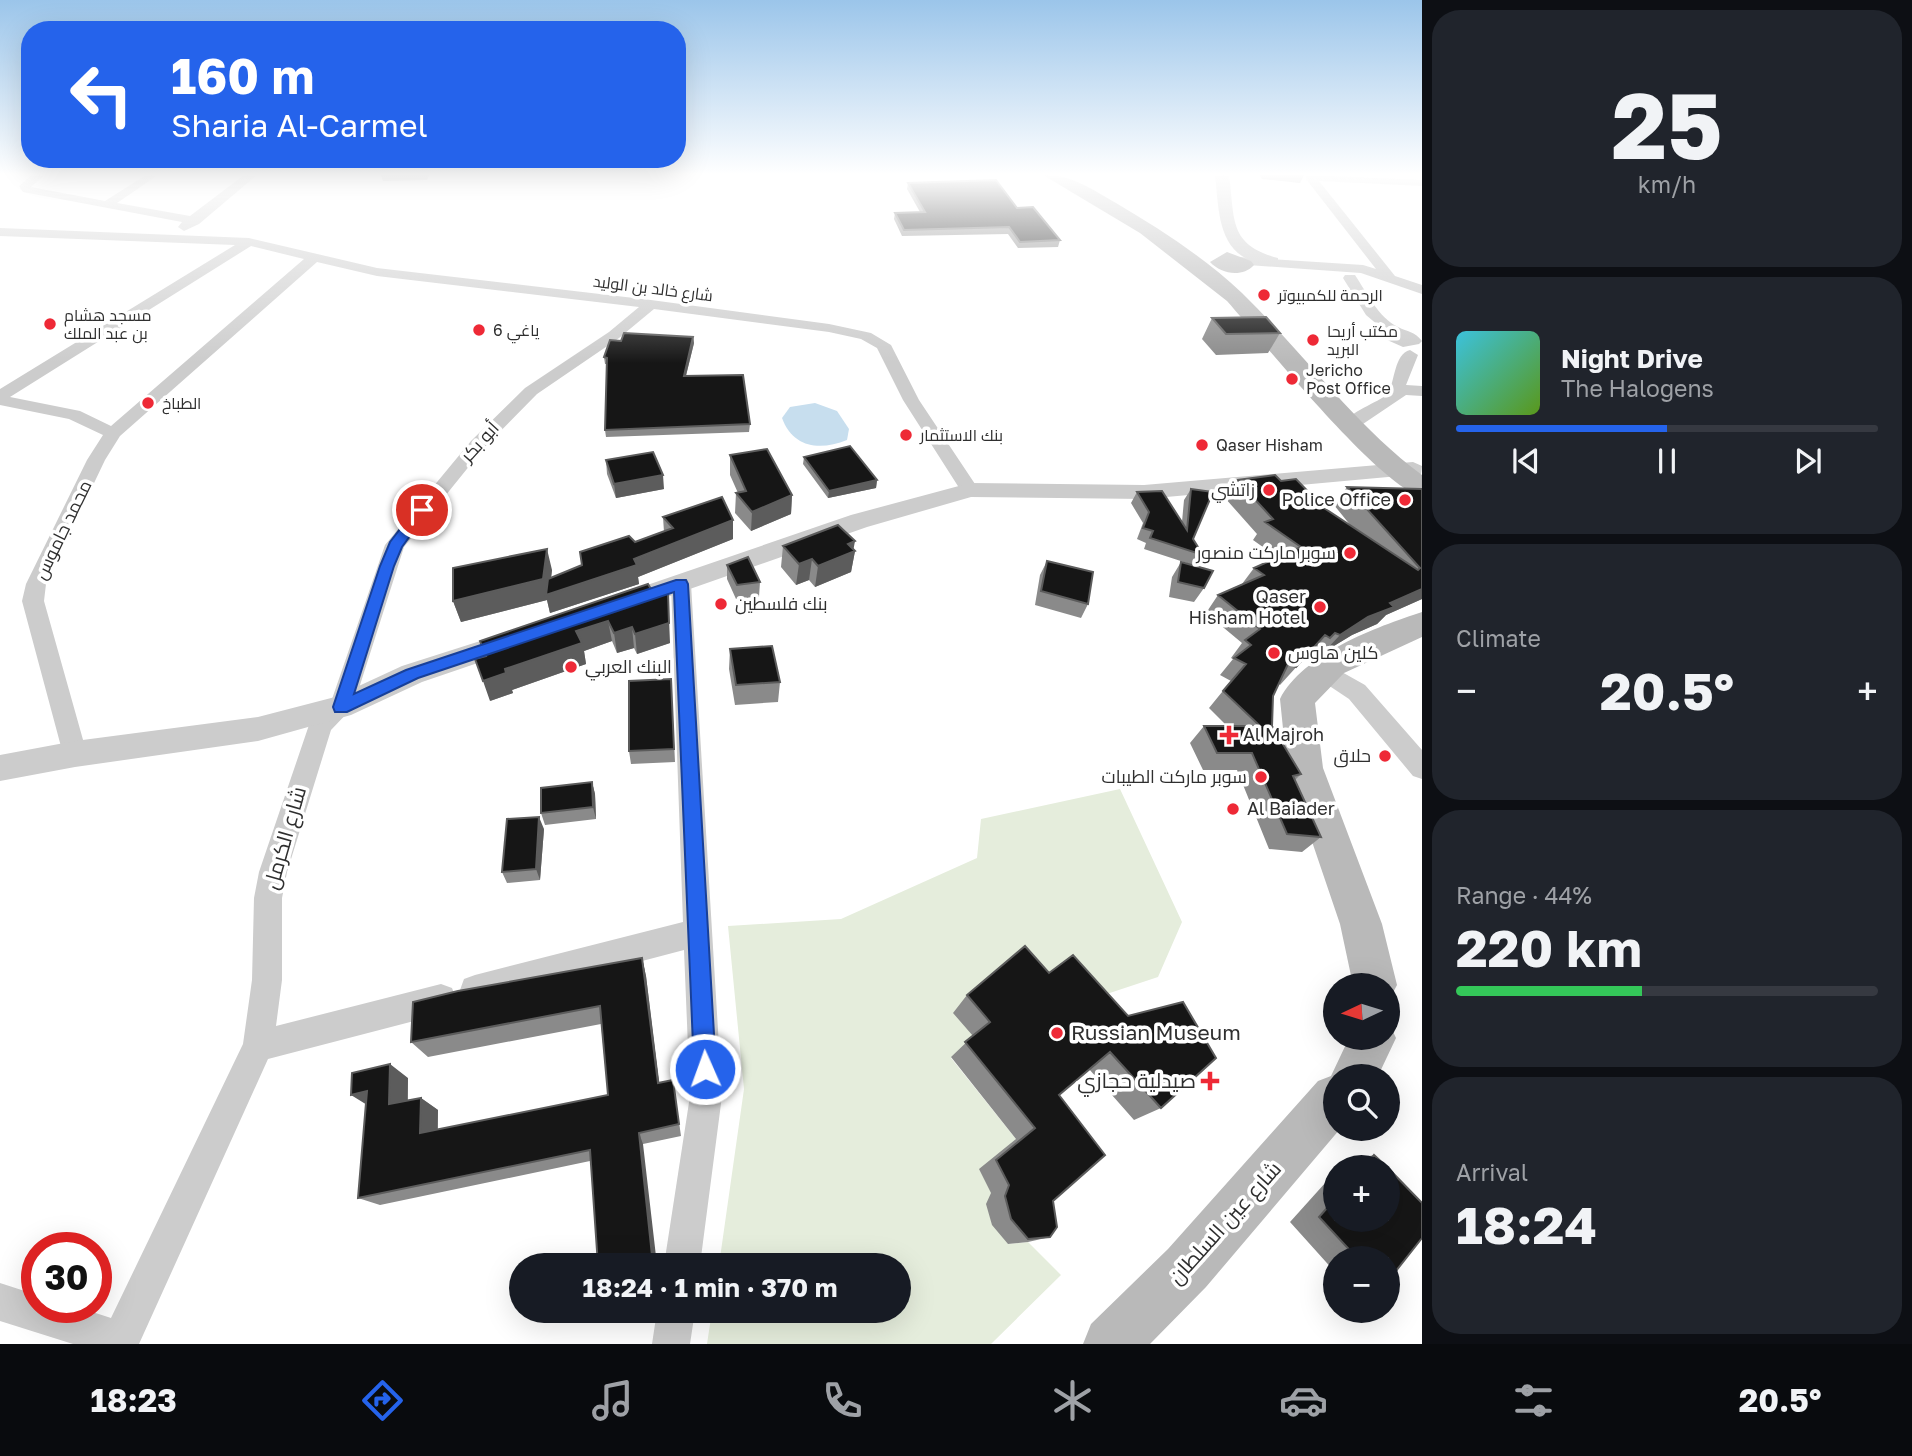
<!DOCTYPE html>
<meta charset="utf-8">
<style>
body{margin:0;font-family:"Golos Text",Cairo,sans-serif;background:#20242c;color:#f1f3f6;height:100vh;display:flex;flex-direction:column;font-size:26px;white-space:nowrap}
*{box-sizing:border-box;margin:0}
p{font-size:23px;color:#9ea1a6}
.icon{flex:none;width:38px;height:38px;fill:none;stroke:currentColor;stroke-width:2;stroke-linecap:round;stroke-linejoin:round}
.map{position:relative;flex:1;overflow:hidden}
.side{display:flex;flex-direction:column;gap:10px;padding:10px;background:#0d0f14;width:490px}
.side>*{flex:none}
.hud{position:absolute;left:21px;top:21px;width:665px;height:147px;border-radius:28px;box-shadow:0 7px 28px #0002;background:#2563eb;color:#fff;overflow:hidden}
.needle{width:46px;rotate:266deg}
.buttons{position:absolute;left:1323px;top:973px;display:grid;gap:14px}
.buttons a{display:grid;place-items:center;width:77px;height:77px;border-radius:50%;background:#171b24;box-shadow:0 7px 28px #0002;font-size:35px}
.speed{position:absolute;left:21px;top:1232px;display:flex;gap:14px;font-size:35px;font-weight:700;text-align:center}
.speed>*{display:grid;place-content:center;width:91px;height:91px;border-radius:50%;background:#171b24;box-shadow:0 7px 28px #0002;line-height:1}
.speed .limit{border:10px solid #d22;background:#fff;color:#111}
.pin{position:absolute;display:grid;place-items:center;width:60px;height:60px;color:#fff;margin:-30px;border:4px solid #fff;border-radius:50%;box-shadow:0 2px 7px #0007}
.me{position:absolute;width:77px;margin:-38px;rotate:358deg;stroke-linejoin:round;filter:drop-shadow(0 0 5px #0008)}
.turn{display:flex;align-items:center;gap:24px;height:147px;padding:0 35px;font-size:32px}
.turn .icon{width:91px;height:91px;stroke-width:2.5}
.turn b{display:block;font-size:49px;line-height:60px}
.big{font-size:52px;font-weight:700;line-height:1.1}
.side .widget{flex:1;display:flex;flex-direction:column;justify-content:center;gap:10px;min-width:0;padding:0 24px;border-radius:28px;background:#20242c}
.side .dial{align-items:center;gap:0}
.dial b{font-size:91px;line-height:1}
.song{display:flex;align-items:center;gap:21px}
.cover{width:84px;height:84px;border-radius:10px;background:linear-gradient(135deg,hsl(190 70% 55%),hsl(90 70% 35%))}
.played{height:7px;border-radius:4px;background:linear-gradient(90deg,#2563eb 50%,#363941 50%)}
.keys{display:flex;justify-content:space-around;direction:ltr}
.heat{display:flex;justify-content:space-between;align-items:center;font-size:38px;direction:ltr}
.charge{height:10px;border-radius:5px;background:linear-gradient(90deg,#34c759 44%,#363941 0)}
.trip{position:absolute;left:509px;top:1253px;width:402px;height:70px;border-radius:35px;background:#171b24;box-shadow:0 7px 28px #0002;font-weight:700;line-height:70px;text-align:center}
.dock{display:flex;height:112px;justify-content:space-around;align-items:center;background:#090b0e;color:#9ea1a6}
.dock .icon{width:49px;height:49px}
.dock .on{color:#2563eb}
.dock b{font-size:32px;color:#f1f3f6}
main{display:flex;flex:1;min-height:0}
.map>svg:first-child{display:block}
</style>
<main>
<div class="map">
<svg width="1422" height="1344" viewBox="0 0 1422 1344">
<rect width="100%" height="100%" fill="#fff"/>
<!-- green -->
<path fill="#e5eddc" d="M1120,789L1182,922L1158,977L974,1038L951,1058L1016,1139L991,1193L1008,1244L1028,1242L1061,1275L991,1344H707L712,1311H900V1265H719L744,1089L728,926L841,919L977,858L981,819Z"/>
<!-- water -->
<path fill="#c7deee" d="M815,403L837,411L849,429L847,440C820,451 793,448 782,418L790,407Z"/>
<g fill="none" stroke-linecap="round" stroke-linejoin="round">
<!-- minor -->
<path fill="#ccc" fill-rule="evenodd" d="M32,175H44L31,187L105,201L146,175H158L117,203L190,216L244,175H257L199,224L184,231L178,227L182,222L23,192L19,186Z
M1306,175L1422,180V186L1319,181L1395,276L1422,285V294L1361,273L1234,264L1232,261L1239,257L1363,265L1376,269L1306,179Z
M0,228L249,238L377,268L651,300L829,324L871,333L891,345L919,400L979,490L977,494H963L903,400L877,348L861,339L829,332L654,309L619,338L537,394L483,449L404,547L353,707L331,730L287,872L282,898V980L276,1026L441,984L452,988L456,999L452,1010L441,1014L268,1059L139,1344H73L0,1321V1283L37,1295V1307H77L111,1318L243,1044L252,980L254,898L259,872L309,725L331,702L385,545L471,441L525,388L609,332L639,307L377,276L317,262L120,436L105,460L46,584L44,601L87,754L84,761L75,764L66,761L63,754L22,601L26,584L87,460L103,435L69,419L0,405V389L235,245L0,236ZM251,246L304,259L111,426L80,411L10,397Z
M1345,275H1355C1367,293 1378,317 1398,327C1408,332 1414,331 1422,341L1419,344L1403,347L1385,339V331L1366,315L1343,278Z
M1410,350L1418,355L1406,385L1422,386V396L1406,395L1357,428H1345L1343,424C1353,409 1383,401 1388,393C1395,382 1394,354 1410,350Z
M681,577L688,579L691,584L722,1096L700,1265H664L690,1096L684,950L475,1005L464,1001L460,990L464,979L475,975L683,922L671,584L674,579Z
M1324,662L1365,685L1422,750V779L1413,776L1349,699L1316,677L1313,671L1316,665Z
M657,1311H695L690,1344H652Z"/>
<!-- tertiary -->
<path fill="#ccc" fill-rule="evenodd" d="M1215,175H1229C1235,219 1228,245 1278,258V264C1270,266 1264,264 1256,262C1217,252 1219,208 1215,175Z
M1413,462L1422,466L1421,474L1144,499L971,497L867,527L630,610L621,608L617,601L621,594L851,515L970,483L1144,485Z
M518,629L528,632L532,639L528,646L422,682L351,715L258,741L75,767L0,781V755L75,741L258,717L335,697L402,666Z"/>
<!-- secondary -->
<path fill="#b9b9b9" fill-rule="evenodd" d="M1043,175C1070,174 1092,189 1116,203C1160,229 1205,258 1242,293C1303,352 1353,424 1422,475V497C1378,485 1263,342 1227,301L1140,233Z
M1227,252L1251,261L1254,265C1242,278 1221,274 1210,262Z
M1422,612V637L1344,673L1315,703L1323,768L1382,924L1397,985L1388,1002V985H1353L1340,924L1287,768L1280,699C1303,654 1376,627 1422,612Z
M1388,1021L1396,1038L1378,1076H1335V1129H1340L1206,1287L1150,1344H1083L1091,1324L1168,1249L1318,1081L1331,1076L1349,1038H1388Z"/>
</g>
<!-- wall -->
<path fill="#8a8a8a" d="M381,175H429L427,180L383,181Z
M1260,175H1304L1300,183L1262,179Z
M908,183L1017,208L1060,240L1058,247L1018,248L1008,234L902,236L894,219L895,213L920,212L907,189Z
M1212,318L1280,333L1268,353L1216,355L1202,339Z
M693,337L694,343L686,376L750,424L749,432L606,437L605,430L607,364H605L604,357L621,341Z
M730,455L792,495L791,514L751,531L735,513L736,493H738L730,475Z
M804,457L877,480L876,488L828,498L803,464Z
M606,460L664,489L616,498L607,474Z
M1237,480L1281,481L1351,526L1334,505L1347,487L1422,489V599L1386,615L1377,624L1352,635L1324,652L1319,651L1314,655L1309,653L1280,685L1279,684L1273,696L1272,726L1301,774L1295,780L1321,837L1302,852L1269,849L1237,770H1203L1190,743L1204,726H1227L1209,708L1231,681L1220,675L1233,659L1231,658L1242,643L1206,613L1218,595L1242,584L1254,568L1277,557L1253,540L1257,534L1225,498Z
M1191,489L1193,539L1203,555L1196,566L1144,549L1146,543L1137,539L1143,523L1131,503L1137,492L1182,522L1184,500Z
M663,517L733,539L638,577L639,584L550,613L547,600L461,622L453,601L552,570L551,578L635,542L664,532Z
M783,546L853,549L855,551L851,572L815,587L809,580L796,585L781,567Z
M1047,561L1088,604L1081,618L1035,605L1040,575Z
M1181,562L1204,588L1194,602L1169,597L1172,577Z
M727,565L760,582L759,597L736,599L727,579Z
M648,584L670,643L637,654L634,648L617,653L612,641L584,651L586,664L512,690L513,693L490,701Z
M730,649L780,682L778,702L735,705L729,669Z
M671,679L675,762L631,764L629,751Z
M592,782L595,794L596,819L545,825L541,813Z
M544,829L540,880L507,883L502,872Z
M1025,946L1161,1108L1134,1120L1089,1069L1059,1095L1050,1237L1028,1242L1008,1244L992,1225L986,1204L991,1193L979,1169L1016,1139L951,1057L973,1036L953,1013L967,995Z
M642,958L646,976L659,1083L673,1080L681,1136L643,1144L590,1161L380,1205L358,1198L408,1078V1100L421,1098L438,1110V1130L608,1095L601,1024L428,1057L411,1042Z
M1374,1155L1387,1167H1339L1344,1162Z
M1335,1172V1220L1388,1258H1335V1272L1290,1222Z
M601,1311H628L609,1315H602Z"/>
<!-- shaded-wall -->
<path fill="#5c5c5c" d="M693,337L694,343L684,383V376Z
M663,475L664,489L616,498L614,484Z
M877,480L876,488L828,498L829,491Z
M792,495L791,514L751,531L752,512Z
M733,520V539L638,577L639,584L550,613L547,600L461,622L453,601L547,549L552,570L549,594Z
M855,541L853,552L855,551L851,572L815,587L818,566L848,544Z
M812,559L809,580L796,585L799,564Z
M1422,589V599L1386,615L1377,624L1352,635L1324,652L1340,635L1390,603Z
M668,593L670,643L637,654L635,634Z
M608,621L612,641L584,651L586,664L512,690L513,693L490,701L483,681L576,631Z
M632,627L634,648L617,653L614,633Z
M592,782L595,794L596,819L593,807Z
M539,817L544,829L540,880L536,869Z
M642,958L646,976L661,1096L658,1083Z
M390,1064L408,1078L407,1116L389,1104Z
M367,1091L372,1108L351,1095Z
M421,1098L438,1110L437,1144L420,1133Z
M639,1133L643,1144L657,1265H653Z"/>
<!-- building -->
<path fill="#161616" stroke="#5c5c5c" stroke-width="2" d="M996,180L1017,208L1033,207L1060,240L1020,242L1009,227L904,230L895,213L925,212L908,183Z
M1266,317L1280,333L1226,334L1212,318Z
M624,333L693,337L684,376L743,375L750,424L605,430L607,358L604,357L610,340L621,341Z
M850,446L877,480L829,491L804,457Z
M767,449L792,495L752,512L736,493L746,491L730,455Z
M653,452L663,475L614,484L606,460Z
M1275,475L1281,481L1296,479L1324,508L1418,570L1420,568L1347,487L1422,489V589L1390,603L1394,607L1368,617L1340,635L1335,633L1330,638L1325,635L1296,667L1288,664L1273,696L1272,726L1301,774L1293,776L1321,837L1287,834L1252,753H1217L1204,726H1260L1223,691L1246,664L1234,658L1251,645L1245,640L1260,629L1218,595L1264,575L1254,568L1301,547L1265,522L1273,519L1237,480Z
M1191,489L1213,492L1193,539L1203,555L1150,538L1153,531L1143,528L1149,512L1137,492L1162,491L1187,530Z
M722,497L733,520L634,559L637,565L546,595L548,579L582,565L580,552L629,536L635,542L673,528L663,517Z
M838,525L855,541L848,544L855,551L818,566L812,559L799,564L783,546Z
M547,549L543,579L453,601V568Z
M748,557L760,582L737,585L727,565Z
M1047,561L1093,572L1088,604L1041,591Z
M1181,562L1213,571L1204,588L1178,582Z
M648,584L651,589L664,585L668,593L669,623L635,634L632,627L614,633L608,621L576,631L582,643L505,669L506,673L483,681L475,659L486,656L480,641Z
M772,646L780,682L736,685L730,649Z
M671,679L674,749L629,751V681Z
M592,782L593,807L541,813V788Z
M539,817L536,869L502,872L507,819Z
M1025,946L1049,973L1073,955L1128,1016L1183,1002L1216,1058L1161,1108L1110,1052L1059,1095L1105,1155L1053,1201L1057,1227L1050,1237L1028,1239L1011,1219L1005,1196L1009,1185L996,1160L1035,1128L965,1042L990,1022L967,995Z
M642,958L658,1083L673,1080L679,1124L639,1133L653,1265H598L590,1150L358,1198L367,1091L351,1095L352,1073L390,1064L389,1104L421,1098L420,1133L608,1095L600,1006L411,1042L413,1002L458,991Z
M1374,1155L1387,1167H1364Z
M1388,1168L1422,1203V1238L1388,1281V1258H1357L1319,1217L1335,1199V1220H1388Z
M601,1311H621L602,1315Z"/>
<!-- sky -->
<linearGradient id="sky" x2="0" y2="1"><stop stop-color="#9bc5ea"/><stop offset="0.48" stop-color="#fff"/><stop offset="1" stop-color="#fff" stop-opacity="0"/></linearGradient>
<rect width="1422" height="363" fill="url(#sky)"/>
<!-- route -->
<path fill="#2563eb" stroke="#184099" stroke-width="2" d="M422,506L429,510L402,547L394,566L354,694L406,670L676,580H686L688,584L716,1069L713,1076L705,1080L697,1076L694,1069L674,592L418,678L347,712H335L333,707L380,566L390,542L417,507Z"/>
<!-- markers -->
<g fill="#ee2936" stroke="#fff" stroke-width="2.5">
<circle cx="1264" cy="295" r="7"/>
<circle cx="50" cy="324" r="7"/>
<circle cx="479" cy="330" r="7"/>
<circle cx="1313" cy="340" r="7"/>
<circle cx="1292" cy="379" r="7"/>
<circle cx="148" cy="403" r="7"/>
<circle cx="906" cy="435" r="7"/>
<circle cx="1202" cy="445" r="7"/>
<circle cx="1269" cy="490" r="7"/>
<circle cx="1405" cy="500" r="7"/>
<circle cx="1350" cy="553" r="7"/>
<circle cx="721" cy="604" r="7"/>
<circle cx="1320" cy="607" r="7"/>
<circle cx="1274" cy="653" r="7"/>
<circle cx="571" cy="667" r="7"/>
<path d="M1225.5 724.5h7v7h7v7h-7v7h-7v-7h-7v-7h7z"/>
<circle cx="1385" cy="756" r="7"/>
<circle cx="1261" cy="777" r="7"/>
<circle cx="1233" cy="809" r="7"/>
<circle cx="1057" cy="1033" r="7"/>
<path d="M1206.5 1070.5h7v7h7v7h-7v7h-7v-7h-7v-7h7z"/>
</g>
<g text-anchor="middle" stroke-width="7" stroke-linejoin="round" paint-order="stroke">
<!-- far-street labels -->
<g font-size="16" fill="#2f2f2f" stroke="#fff">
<text transform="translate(653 288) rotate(7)" y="6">شارع خالد بن الوليد</text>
</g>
<!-- far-poi labels -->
<g font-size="16" fill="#2f2f2f" stroke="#fff" text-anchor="start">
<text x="1278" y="301">الرحمة للكمبيوتر</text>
<text x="64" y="321">مسجد هشام<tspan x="64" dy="18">بن عبد الملك</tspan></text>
<text x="493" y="336">ياغي 6</text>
<text x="1327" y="337">مكتب أريحا<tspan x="1327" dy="18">البريد</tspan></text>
<text x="1306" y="376">Jericho<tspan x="1306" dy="18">Post Office</tspan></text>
<text x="162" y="409">الطباخ</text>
<text x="920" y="441">بنك الاستثمار</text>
<text x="1216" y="451">Qaser Hisham</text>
</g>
<!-- street labels -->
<g font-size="18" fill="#2f2f2f" stroke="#fff">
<text transform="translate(480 442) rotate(-48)" y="6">أبو بكر</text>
<text transform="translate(63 530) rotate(-64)" y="6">محمد جاموس</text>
</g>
<!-- poi labels -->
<g font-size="18" fill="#2f2f2f" stroke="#fff" text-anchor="end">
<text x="1255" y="496">زاتشي</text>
<text x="1391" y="506">Police Office</text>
<text x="1336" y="559">سوبر ماركت منصور</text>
<text x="1306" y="603">Qaser<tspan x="1306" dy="21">Hisham Hotel</tspan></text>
<text x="735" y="610" text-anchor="start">بنك فلسطين</text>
<text x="1288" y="659" text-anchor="start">كلين هاوس</text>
<text x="585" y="673" text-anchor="start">البنك العربي</text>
<text x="1243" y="741" text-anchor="start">Al Majroh</text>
<text x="1371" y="762">حلاق</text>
<text x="1247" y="783">سوبر ماركت الطيبات</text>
<text x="1247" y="815" text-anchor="start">Al Baiader</text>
</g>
<!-- near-street labels -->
<g font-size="21" fill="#2f2f2f" stroke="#fff">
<text transform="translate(285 838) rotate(-74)" y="7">شارع الكرمل</text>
<text transform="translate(1225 1223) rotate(-48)" y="7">شارع عين السلطان</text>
</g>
<!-- near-poi labels -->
<g font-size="21" fill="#2f2f2f" stroke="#fff" text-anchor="start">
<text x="1071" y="1040">Russian Museum</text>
<text x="1196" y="1088" text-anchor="end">صيدلية حجازي</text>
</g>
</g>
</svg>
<div class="buttons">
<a><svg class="needle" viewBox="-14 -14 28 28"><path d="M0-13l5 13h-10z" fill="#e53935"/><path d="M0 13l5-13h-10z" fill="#9ea1a6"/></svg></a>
<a><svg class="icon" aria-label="search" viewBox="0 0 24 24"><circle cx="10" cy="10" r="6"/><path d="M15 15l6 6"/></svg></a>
<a>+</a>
<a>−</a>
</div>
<div class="speed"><div class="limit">30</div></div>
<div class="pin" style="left:422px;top:510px;background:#d93025"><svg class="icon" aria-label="arrive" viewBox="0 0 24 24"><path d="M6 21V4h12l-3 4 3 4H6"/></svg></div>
<svg class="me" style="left:705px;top:1069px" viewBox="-20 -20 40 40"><circle r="17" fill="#2563eb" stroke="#fff" stroke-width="3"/><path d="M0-11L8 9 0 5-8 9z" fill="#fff"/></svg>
<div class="trip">18:24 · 1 min · 370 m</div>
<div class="hud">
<div class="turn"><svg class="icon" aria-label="left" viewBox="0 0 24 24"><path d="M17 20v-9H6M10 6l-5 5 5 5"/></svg><div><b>160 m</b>Sharia Al-Carmel</div></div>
</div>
</div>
<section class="side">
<div class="widget dial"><b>25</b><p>km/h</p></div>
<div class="widget">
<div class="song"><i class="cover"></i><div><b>Night Drive</b><p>The Halogens</p></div></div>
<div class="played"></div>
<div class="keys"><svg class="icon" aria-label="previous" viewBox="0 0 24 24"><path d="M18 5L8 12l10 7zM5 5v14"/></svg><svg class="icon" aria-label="pause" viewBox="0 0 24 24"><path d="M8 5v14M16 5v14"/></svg><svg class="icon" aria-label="next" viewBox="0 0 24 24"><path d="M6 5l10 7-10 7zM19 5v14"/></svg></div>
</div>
<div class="widget"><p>Climate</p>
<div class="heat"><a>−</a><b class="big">20.5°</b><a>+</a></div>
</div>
<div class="widget"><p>Range · 44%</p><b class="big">220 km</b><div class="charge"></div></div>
<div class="widget"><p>Arrival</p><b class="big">18:24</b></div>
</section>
</main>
<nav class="dock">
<b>18:23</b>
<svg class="icon on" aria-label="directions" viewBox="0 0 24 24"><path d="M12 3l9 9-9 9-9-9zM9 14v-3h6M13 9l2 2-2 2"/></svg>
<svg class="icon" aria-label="music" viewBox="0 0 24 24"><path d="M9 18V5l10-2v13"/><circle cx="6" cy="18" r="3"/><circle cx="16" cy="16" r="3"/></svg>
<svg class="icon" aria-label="phone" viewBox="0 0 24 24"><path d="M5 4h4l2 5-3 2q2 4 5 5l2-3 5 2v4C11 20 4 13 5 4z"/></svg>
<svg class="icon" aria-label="climate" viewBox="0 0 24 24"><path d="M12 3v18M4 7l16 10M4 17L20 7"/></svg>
<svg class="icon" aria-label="car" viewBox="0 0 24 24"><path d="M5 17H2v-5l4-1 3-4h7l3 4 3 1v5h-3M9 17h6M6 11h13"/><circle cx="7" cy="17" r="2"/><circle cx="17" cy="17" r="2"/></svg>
<svg class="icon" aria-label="filters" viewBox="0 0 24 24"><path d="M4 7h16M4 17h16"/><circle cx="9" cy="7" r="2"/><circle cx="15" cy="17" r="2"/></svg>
<b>20.5°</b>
</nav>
